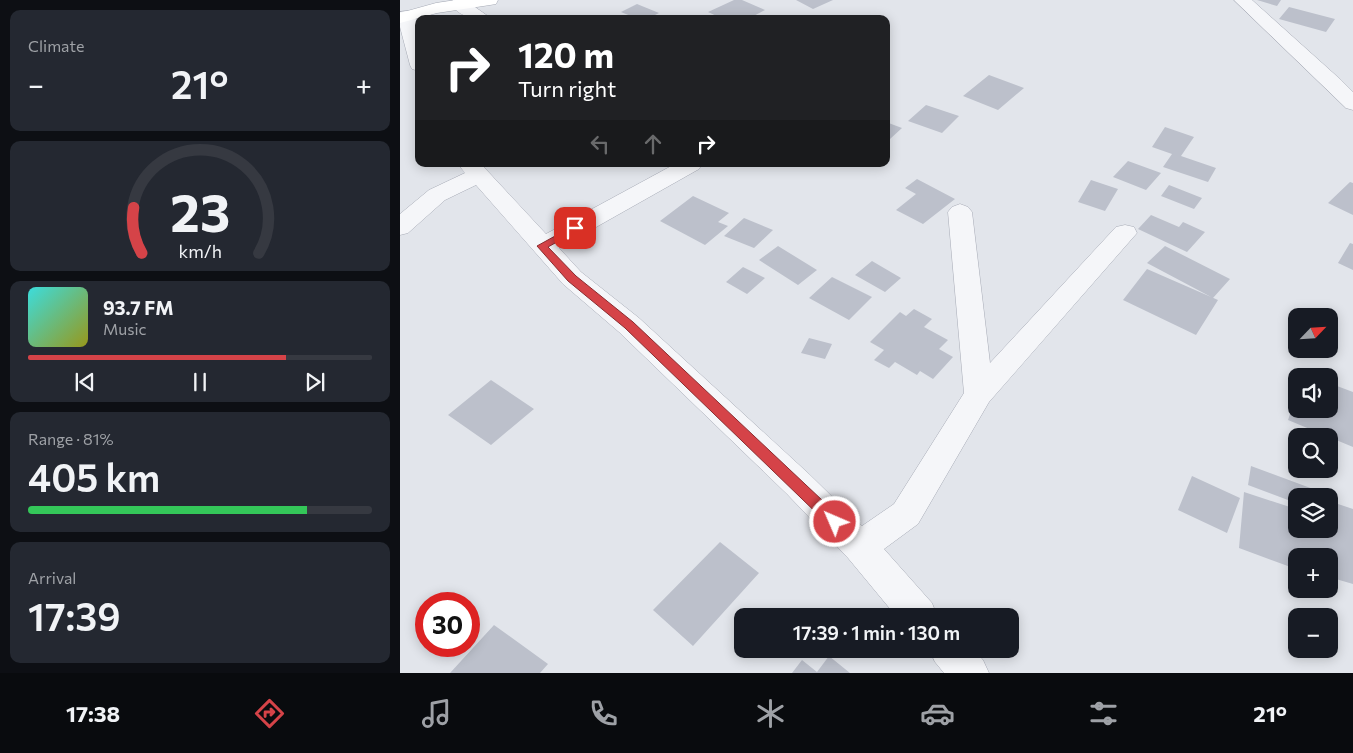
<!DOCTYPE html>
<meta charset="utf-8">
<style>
body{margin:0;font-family:Commissioner,sans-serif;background:#242831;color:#f1f3f6;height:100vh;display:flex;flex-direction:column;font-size:19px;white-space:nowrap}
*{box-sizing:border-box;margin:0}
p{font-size:16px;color:#9ea1a6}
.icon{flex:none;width:28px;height:28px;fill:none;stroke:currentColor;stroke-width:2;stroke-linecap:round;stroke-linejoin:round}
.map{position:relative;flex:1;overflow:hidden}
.drawer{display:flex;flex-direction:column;gap:10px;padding:10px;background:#0d0f14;width:400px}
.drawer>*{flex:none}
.guide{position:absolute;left:15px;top:15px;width:475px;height:152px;border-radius:10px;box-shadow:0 2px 12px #0003;background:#202124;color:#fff;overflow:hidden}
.needle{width:32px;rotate:65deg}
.buttons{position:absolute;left:888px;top:308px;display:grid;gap:10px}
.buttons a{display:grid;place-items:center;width:50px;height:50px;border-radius:10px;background:#171b24;box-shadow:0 2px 12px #0003;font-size:25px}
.speed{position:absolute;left:15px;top:592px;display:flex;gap:10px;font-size:25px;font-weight:700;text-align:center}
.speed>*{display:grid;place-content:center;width:65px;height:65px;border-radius:50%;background:#171b24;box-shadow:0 2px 12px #0003;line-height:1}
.speed .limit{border:8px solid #d22;background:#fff;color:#111}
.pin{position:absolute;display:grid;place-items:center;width:42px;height:42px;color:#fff;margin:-21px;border-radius:10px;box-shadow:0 2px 8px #0006}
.me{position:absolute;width:55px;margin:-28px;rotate:315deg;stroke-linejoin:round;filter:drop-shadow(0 0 4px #0008)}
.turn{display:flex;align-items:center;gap:18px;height:105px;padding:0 20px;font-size:22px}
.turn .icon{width:65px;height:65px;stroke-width:2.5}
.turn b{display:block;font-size:35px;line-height:42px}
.lanes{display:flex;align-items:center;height:48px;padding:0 20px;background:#0003;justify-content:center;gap:25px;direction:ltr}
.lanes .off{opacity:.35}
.big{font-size:38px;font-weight:600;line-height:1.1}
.drawer .tile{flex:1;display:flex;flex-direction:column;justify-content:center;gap:8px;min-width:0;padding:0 18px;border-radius:10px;background:#242831}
.drawer .dial{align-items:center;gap:0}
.dial svg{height:130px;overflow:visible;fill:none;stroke:#363941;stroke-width:7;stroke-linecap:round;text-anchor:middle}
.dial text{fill:#f1f3f6;stroke:none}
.song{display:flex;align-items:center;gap:15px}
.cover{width:60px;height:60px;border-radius:8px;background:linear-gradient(135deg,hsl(180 70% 55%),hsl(60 70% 35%))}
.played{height:5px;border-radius:2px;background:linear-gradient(90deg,#d54348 75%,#363941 75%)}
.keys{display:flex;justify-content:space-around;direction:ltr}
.heat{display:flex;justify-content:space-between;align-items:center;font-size:28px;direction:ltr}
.charge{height:8px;border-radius:4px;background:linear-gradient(90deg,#34c759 81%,#363941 0)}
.trip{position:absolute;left:334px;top:608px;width:285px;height:50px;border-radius:10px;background:#171b24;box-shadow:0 2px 12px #0003;font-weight:600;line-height:50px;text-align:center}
.tabs{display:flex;height:80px;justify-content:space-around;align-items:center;background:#090b0e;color:#9ea1a6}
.tabs .icon{width:35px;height:35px}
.tabs .on{color:#d54348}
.tabs b{font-size:22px;color:#f1f3f6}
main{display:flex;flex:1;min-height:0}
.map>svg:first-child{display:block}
</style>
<main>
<section class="drawer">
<div class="tile"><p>Climate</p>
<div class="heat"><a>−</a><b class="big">21°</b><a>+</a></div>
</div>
<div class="tile dial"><svg viewBox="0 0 100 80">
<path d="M14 69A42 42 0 1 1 86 69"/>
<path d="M14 69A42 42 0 0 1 9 41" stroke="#d54348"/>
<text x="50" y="56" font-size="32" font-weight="700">23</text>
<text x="50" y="72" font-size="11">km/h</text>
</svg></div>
<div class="tile">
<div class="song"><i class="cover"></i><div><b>93.7 FM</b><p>Music</p></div></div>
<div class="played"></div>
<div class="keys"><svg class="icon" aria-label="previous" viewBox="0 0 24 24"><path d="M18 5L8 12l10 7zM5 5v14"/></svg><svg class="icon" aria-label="pause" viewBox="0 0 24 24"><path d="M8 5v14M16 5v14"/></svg><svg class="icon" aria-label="next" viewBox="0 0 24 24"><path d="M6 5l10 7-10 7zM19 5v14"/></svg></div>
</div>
<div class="tile"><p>Range · 81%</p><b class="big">405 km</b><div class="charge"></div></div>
<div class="tile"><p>Arrival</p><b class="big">17:39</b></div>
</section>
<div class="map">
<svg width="953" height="673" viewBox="0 0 953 673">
<rect width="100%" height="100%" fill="#e2e5eb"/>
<!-- building -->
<path fill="#bcc0cb" d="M334,0H342L365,10L348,19H323L308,12Z
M396,0H433L413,9Z
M857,0H881L877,6Z
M237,4L259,13L247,19H238L221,12Z
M889,7L935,19L926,32L879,19Z
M589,75L624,88L598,110L563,96Z
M526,105L559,116L542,133L508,121Z
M486,122L502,128L490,139L486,137Z
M765,127L794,137L781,156L816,168L808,182L763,167L772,154L752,147Z
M728,161L761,173L746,190L713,177Z
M517,179L555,199L523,224L496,210L516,194L505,188Z
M691,180L718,189L705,211L678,202Z
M950,182L953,183V215L928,203Z
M769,185L802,198L794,209L761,196Z
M293,196L329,213L318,222L328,226L305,245L260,221Z
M751,215L779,227L783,222L805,232L787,252L738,229Z
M344,218L373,230L354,248L324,236Z
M950,243L953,244V270L938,263Z
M378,246L417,270L398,285L359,260Z
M765,246L830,279L813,298L747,263Z
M472,261L501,278L485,292L455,275Z
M343,267L365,278L347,294L326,282Z
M747,269L818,300L796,335L723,300Z
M432,277L472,297L449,320L409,298Z
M514,309L532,319L524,327L548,340L539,349L553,357L533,379L520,371L517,375L495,362L489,368L474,360L484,350L470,342L500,312L506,316Z
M409,338L432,344L425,359L401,353Z
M91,380L134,409L91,445L48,415Z
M929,383L953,392V447L888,420L896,396V409H929Z
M851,466L932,496H896V503L848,485Z
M792,476L840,498L827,533L778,510Z
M844,492L896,509V529H929V501L953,509V584L929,577V556H896V569L839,548Z
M320,542L359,573L293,646L253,610Z
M94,625L148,664L140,673H50Z
M429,656L450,673H392L402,660L417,672Z"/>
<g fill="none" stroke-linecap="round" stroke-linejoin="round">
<!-- street casing -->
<g stroke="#a7abb6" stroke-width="1">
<path id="street" d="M53,0H65L92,19C76,19 61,19 51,4Z
M834,0H852L941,80L953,92V110L946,108Z
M6,11L12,12C23,28 19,52 19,71L12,69L10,65L0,27V12Z
M58,164H81L146,234L275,164H302L299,169L159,248L181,272L239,318L409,474L462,526L494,504L564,393L548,212L552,207L560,204L568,207L572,212L590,363L716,227L725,225L734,227L737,233L589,402L518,524L484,549L532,603L537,616H496L448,558L387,494L219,332L163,284L76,185L45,200L8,233L0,235V214L29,190L65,173Z
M529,649H573L583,660L589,673H544L535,662Z"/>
</g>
<!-- secondary casing -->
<g stroke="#a7abb6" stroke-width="1">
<path id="secondary" d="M56,0H98L96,4L90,5L37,13L0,23V13L36,3Z"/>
</g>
<!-- street -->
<use href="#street" fill="#f5f6f9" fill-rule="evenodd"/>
<!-- secondary -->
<use href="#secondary" fill="#fff" fill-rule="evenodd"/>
</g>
<!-- route -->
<path fill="#d54348" stroke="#8a2c2f" d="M175,225L180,228L178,230L148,247L176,276L233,322L440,517L442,522L440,526L435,528L430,526L225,328L168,281L137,246Z"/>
</svg>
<div class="buttons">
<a><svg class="needle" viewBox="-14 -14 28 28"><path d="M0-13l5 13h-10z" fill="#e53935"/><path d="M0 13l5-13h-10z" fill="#9ea1a6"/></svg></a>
<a><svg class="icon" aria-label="sound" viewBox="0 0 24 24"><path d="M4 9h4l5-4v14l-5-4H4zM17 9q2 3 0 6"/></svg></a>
<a><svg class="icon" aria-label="search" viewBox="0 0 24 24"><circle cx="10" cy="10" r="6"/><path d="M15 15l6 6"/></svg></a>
<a><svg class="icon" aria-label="layers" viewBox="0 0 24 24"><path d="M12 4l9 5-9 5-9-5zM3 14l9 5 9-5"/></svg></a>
<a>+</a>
<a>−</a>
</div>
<div class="speed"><div class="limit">30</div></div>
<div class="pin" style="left:175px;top:228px;background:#d93025"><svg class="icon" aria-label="arrive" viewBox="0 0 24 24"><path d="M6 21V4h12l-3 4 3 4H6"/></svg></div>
<svg class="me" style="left:435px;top:522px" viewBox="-20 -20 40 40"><circle r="17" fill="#d54348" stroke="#fff" stroke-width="3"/><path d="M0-11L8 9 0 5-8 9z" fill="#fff"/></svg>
<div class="trip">17:39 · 1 min · 130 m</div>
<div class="guide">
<div class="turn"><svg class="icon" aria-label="right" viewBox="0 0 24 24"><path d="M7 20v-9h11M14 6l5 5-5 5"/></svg><div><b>120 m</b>Turn right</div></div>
<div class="lanes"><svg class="icon off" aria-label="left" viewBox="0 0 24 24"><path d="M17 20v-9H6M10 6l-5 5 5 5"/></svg><svg class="icon off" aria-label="ahead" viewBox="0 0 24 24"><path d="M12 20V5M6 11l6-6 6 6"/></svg><svg class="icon" aria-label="right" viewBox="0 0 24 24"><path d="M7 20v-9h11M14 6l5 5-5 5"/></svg></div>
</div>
</div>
</main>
<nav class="tabs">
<b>17:38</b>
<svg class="icon on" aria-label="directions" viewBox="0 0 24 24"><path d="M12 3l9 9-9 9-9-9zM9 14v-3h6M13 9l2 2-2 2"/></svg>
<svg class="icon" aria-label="music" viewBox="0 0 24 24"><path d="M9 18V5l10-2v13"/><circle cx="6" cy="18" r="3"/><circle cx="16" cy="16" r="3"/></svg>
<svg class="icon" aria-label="phone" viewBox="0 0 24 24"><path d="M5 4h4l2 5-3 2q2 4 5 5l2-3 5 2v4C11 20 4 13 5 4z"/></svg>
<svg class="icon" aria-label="climate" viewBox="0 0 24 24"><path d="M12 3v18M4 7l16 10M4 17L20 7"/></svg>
<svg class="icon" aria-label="car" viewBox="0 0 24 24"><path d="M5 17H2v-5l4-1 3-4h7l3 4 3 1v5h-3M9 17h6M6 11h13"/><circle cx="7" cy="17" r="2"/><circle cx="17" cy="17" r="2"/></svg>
<svg class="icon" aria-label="filters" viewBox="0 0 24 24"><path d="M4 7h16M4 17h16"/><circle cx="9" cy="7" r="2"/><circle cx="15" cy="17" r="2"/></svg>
<b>21°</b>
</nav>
